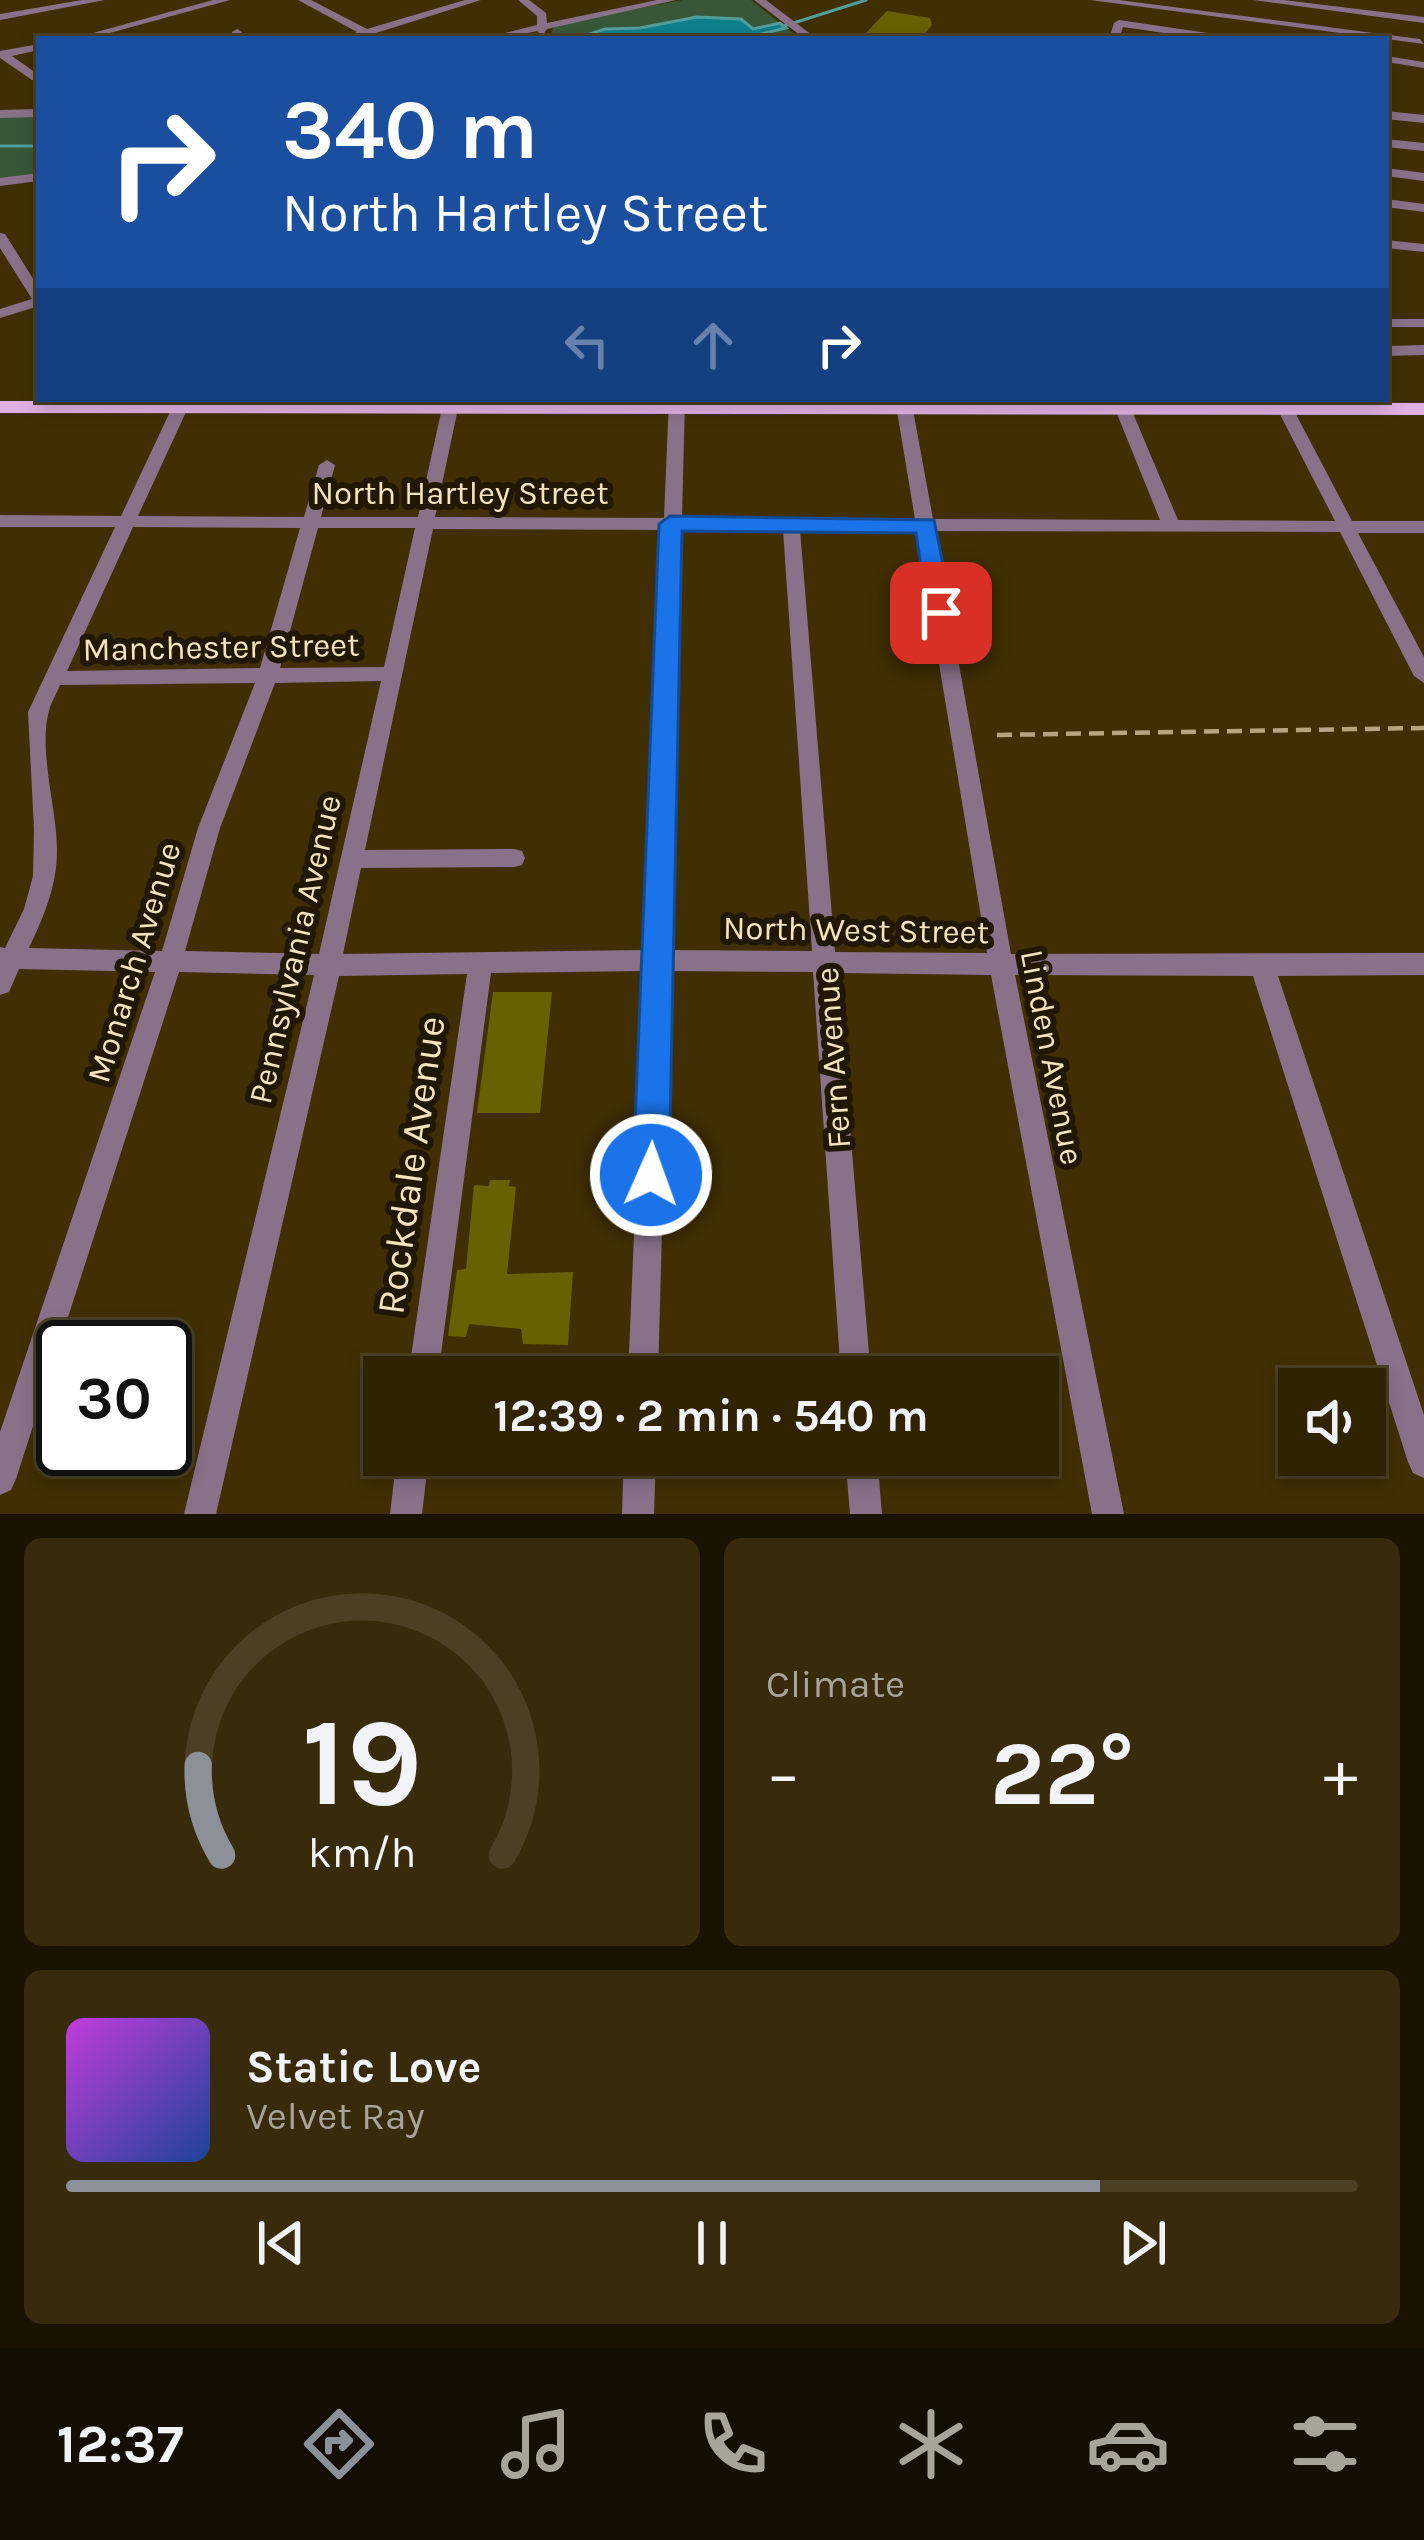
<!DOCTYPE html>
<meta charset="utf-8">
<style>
body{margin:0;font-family:Karla,sans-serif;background:#382b0c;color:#f1f3f6;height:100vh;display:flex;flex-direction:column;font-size:45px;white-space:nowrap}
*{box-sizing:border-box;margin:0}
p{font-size:39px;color:#a8a499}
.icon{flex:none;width:66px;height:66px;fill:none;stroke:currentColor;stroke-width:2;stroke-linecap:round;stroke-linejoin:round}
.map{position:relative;height:1514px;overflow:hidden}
.panel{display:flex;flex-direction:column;gap:24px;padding:24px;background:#1a1301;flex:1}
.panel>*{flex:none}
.top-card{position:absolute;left:36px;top:36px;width:1353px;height:366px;border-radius:0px;box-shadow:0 6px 18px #0003,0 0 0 3px #4b4024;background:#1a4fa0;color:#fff;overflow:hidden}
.tools{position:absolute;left:1278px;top:1368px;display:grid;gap:24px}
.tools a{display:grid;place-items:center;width:108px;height:108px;border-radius:0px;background:#302302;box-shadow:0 6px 18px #0003,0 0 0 3px #4b4024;font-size:60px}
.speed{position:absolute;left:36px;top:1320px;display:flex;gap:24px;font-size:60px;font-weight:700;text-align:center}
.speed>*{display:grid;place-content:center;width:156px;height:156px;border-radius:50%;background:#302302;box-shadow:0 6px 18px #0003,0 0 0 3px #4b4024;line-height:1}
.speed .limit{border:6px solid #111;border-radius:18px;background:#fff;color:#111}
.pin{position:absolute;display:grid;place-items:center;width:102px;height:102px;color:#fff;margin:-51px;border-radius:24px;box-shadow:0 6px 18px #0006}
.me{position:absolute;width:132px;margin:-66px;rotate:2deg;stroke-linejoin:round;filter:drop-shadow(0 0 9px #0008)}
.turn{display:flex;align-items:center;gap:42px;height:252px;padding:0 48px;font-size:54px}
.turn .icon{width:156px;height:156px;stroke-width:2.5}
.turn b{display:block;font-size:84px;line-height:102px}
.lanes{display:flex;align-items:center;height:114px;padding:0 48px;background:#0003;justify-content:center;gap:60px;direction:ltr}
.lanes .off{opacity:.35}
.big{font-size:90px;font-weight:700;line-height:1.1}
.panel .widget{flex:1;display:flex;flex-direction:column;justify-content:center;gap:18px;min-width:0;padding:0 42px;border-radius:18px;background:#382b0c}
.panel .dial{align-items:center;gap:0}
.dial svg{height:312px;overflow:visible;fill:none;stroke:#4b4024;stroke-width:7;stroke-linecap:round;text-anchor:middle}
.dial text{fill:#f1f3f6;stroke:none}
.song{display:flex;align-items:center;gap:36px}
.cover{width:144px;height:144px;border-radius:18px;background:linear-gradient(135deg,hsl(290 70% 55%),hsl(220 70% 35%))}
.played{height:12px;border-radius:6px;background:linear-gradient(90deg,#8c9099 80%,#4b4024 80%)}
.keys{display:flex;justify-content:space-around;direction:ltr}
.heat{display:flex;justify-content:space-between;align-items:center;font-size:66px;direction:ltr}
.panel .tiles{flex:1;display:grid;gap:24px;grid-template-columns:1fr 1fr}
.widget:last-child{grid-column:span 2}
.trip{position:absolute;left:363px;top:1356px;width:696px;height:120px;border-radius:0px;background:#302302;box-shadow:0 6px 18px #0003,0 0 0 3px #4b4024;font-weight:700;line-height:120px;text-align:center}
.dock{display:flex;height:192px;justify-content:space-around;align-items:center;background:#130e01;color:#a8a499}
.dock .icon{width:84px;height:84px}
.dock .on{color:#8c9099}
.dock b{font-size:54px;color:#f1f3f6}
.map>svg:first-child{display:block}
</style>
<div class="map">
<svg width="1424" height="1514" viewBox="0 0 1424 1514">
<rect width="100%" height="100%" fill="#402f03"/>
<!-- green -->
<path fill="#385739" d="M683,0H751L800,39H549L555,23Z
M39,115V174L0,179V116Z"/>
<!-- water -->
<path fill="#0b808b" stroke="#519e9b" stroke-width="3" d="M697,17L741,19L753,29L780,23L786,28L761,34L765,39H575L605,29L640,28Z"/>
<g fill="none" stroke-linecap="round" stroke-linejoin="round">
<!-- stream -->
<path stroke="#519e9b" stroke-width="3" d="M784,26L866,0
M0,146H39"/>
</g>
<!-- building -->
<path fill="#676100" d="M887,11L930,18L932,25L920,39L863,36Z
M493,992H552L540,1113H477Z
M490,1180H510L509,1186L516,1187L507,1274L573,1272L568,1345L523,1344L521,1329L469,1324L466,1337L448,1336L457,1270L466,1269L474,1185L489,1186Z"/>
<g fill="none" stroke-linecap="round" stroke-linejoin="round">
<!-- minor -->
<path fill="#89718a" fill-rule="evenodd" d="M82,0H105L0,20V14Z
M213,0H230L88,39H71Z
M298,0H311L367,29L465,0H481L376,33L378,36L374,39L365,36L340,39L357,32Z
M518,0H529L546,13L547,23L657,0H676L547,29L542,36L537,31L501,39H481L537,25V16Z
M754,0H766L817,39H805Z
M1090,0H1119L1420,39L1424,44Z
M1253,0H1283L1424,17V23Z
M1119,20L1228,36L1233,39H1206L1123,27L1119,39H1109L1114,23Z
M237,29L242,32L241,39H231L232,32Z
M39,44V50L12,56L39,75V81L32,80L0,58V51Z
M1386,56L1424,62V68L1386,62Z
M39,109V117L0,118V110Z
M1386,111L1424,115V123L1386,119Z
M1386,139L1424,143V151L1386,147Z
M1386,168L1424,173V181L1386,176Z
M39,173V181L0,186V178Z
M1386,199L1424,204V212L1386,207Z
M0,233L5,234L39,288V306L0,318V309L32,299L0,248Z
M1386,240L1424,244V252L1386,248Z
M1386,319H1424V327H1386Z
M1424,345V355L1386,356V346Z
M176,399H192L138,516L304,517L319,465L327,460L335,465L321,517H418L444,399H460L435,517L664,518L669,399H685L682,518L915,519L895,399H911L933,519L1160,520L1111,399H1127L1178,520L1335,521L1272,399H1288L1352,521H1424V533H1358L1424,657V683L1414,676L1340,532L935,531L1011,954L1424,953V975L1278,976L1424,1415V1478L1413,1473L1408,1462L1253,976L1015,975L1124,1514H1092L991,975L837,973L871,1377H841L813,972L669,971L658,1377H628L645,971L491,973L438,1377H408L467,974L339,976L216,1514H184L314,975L179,972L16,1479L11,1490L0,1495V1432L155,972L19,969L9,992L0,995V947L5,948L24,909L33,876L34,829L28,712L115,527H0V515L121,516ZM133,527L300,528L260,668L67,671ZM318,528H415L384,667L280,668ZM433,529L664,530L646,950L343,954L361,868L514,867L522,865L525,858L522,851L514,849L365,850ZM681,530H783L812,951L670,950ZM800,530L917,531L987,953L835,952ZM381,681L319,954L185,951L220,828L275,683ZM255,683L198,828L162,951L29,948C44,916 57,886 57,850C57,809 38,750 49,711C51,702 57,693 60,685Z
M397,1455H429L422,1514H390Z
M624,1455H656L654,1514H622Z
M845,1455H877L882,1514H850Z"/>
<!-- major -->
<path fill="#e1b0e2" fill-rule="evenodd" d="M0,401L1424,403V415L0,413Z"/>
<!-- rail -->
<path stroke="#b6a57e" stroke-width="4.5" stroke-dasharray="15 8" stroke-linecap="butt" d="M997,735L1424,728"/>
</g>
<!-- route -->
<path fill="#1a73e8" stroke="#114b97" stroke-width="3" d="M670,516L934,520L953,613L941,622L928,613L916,533L682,531L669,1175L663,1188L651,1193L639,1188L633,1175L659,524Z"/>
<g text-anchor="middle" stroke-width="12" stroke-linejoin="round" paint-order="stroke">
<!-- street labels -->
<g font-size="33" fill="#f5e4bf" stroke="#221801">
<text x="460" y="504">North Hartley Street</text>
<text transform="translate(221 646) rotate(-1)" y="12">Manchester Street</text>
<text transform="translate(856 929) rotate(1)" y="12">North West Street</text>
<text transform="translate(294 949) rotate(-77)" y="12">Pennsylvania Avenue</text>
<text transform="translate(133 962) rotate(-73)" y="12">Monarch Avenue</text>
<text transform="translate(1053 1057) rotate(79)" y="12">Linden Avenue</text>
<text transform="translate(832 1058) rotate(-94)" y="12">Fern Avenue</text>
</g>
<!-- near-street labels -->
<g font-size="39" fill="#f5e4bf" stroke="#221801">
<text transform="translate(410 1165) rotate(-82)" y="14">Rockdale Avenue</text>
</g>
</g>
</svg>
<div class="tools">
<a><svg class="icon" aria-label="sound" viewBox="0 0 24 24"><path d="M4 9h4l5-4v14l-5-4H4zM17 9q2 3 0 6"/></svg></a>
</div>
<div class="speed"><div class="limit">30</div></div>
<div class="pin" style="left:941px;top:613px;background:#d93025"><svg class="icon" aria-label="arrive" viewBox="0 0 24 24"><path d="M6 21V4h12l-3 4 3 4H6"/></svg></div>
<svg class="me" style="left:651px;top:1175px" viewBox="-20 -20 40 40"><circle r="17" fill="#1a73e8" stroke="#fff" stroke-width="3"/><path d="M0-11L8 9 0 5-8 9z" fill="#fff"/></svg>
<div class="trip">12:39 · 2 min · 540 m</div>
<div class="top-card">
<div class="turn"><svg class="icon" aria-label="right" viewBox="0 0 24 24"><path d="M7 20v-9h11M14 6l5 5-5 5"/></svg><div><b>340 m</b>North Hartley Street</div></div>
<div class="lanes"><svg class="icon off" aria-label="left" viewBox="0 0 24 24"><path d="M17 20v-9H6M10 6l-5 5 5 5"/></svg><svg class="icon off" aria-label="ahead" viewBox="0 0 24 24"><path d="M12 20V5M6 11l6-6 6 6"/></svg><svg class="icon" aria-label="right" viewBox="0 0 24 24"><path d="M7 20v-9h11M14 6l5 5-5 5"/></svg></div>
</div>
</div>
<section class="panel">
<div class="tiles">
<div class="widget dial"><svg viewBox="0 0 100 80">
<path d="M14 69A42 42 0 1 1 86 69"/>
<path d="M14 69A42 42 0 0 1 8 46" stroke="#8c9099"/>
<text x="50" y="56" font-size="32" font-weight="700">19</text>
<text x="50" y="72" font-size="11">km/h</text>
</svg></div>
<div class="widget"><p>Climate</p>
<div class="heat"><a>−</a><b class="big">22°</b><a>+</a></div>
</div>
<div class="widget">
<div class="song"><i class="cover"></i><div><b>Static Love</b><p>Velvet Ray</p></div></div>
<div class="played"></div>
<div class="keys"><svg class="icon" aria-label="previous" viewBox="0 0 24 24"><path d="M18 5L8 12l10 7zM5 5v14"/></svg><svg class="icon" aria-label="pause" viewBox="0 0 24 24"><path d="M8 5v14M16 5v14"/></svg><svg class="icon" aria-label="next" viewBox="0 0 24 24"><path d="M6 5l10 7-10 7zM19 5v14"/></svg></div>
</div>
</div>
</section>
<nav class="dock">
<b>12:37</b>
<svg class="icon on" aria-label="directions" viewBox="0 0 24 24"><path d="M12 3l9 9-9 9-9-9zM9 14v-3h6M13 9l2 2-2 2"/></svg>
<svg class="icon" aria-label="music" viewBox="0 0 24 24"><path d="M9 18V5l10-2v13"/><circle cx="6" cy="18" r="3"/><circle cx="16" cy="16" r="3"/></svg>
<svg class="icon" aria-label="phone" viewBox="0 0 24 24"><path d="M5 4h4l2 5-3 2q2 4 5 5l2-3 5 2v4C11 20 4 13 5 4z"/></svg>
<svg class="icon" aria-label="climate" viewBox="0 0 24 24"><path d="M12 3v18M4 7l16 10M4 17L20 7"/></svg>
<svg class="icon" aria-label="car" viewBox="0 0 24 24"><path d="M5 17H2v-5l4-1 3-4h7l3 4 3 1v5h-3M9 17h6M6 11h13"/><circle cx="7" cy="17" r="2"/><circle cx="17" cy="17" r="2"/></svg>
<svg class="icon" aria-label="filters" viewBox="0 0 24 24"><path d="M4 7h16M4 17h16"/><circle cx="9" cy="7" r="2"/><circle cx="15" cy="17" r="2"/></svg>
</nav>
